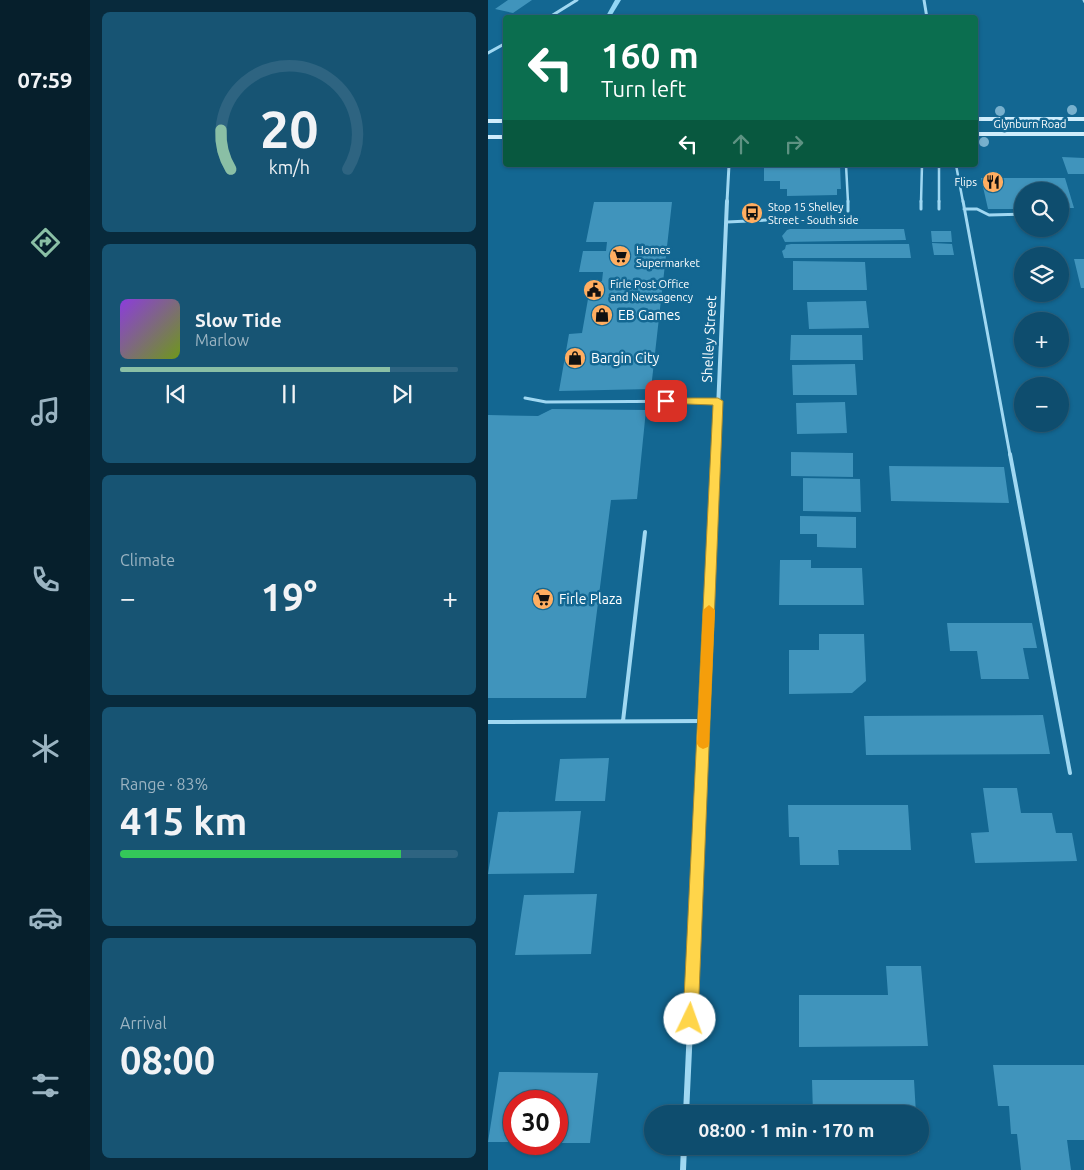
<!DOCTYPE html>
<meta charset="utf-8">
<style>
body{margin:0;font-family:Ubuntu,sans-serif;background:#175473;color:#f1f3f6;height:100vh;display:flex;flex-direction:column;font-size:19px;white-space:nowrap}
*{box-sizing:border-box;margin:0}
p{font-size:16px;color:#9bb4c2}
.icon{flex:none;width:28px;height:28px;fill:none;stroke:currentColor;stroke-width:2;stroke-linecap:round;stroke-linejoin:round}
.map{position:relative;flex:1;overflow:hidden}
.drawer{display:flex;flex-direction:column;gap:12px;padding:12px;background:#082a3c;width:398px}
.drawer>*{flex:none}
.hud{position:absolute;left:15px;top:15px;width:475px;height:152px;border-radius:5px;box-shadow:0 1px 4px #0004,0 0 0 1px #2e6481;background:#0b6e4f;color:#fff;overflow:hidden}
.buttons{position:absolute;left:526px;top:182px;display:grid;gap:10px}
.buttons a{display:grid;place-items:center;width:55px;height:55px;border-radius:50%;background:#0e4d6e;box-shadow:0 1px 4px #0004,0 0 0 1px #2e6481;font-size:25px}
.speed{position:absolute;left:15px;top:1090px;display:flex;gap:10px;font-size:25px;font-weight:700;text-align:center}
.speed>*{display:grid;place-content:center;width:65px;height:65px;border-radius:50%;background:#0e4d6e;box-shadow:0 1px 4px #0004,0 0 0 1px #2e6481;line-height:1}
.speed .limit{border:8px solid #d22;background:#fff;color:#111}
.pin{position:absolute;display:grid;place-items:center;width:42px;height:42px;color:#fff;margin:-21px;border-radius:10px;box-shadow:0 2px 8px #0006}
.me{position:absolute;width:55px;margin:-28px;rotate:3deg;stroke-linejoin:round;filter:drop-shadow(0 0 4px #0008)}
.turn{display:flex;align-items:center;gap:18px;height:105px;padding:0 15px;font-size:22px}
.turn .icon{width:65px;height:65px;stroke-width:2.5}
.turn b{display:block;font-size:35px;line-height:42px}
.lanes{display:flex;align-items:center;height:48px;padding:0 15px;background:#0003;justify-content:center;gap:25px;direction:ltr}
.lanes .off{opacity:.35}
.big{font-size:38px;font-weight:700;line-height:1.1}
.drawer .card{flex:1;display:flex;flex-direction:column;justify-content:center;gap:8px;min-width:0;padding:0 18px;border-radius:8px;background:#175473}
.drawer .dial{align-items:center;gap:0}
.dial svg{height:130px;overflow:visible;fill:none;stroke:#2e6481;stroke-width:7;stroke-linecap:round;text-anchor:middle}
.dial text{fill:#f1f3f6;stroke:none}
.song{display:flex;align-items:center;gap:15px}
.cover{width:60px;height:60px;border-radius:8px;background:linear-gradient(135deg,hsl(270 70% 55%),hsl(80 70% 35%))}
.played{height:5px;border-radius:2px;background:linear-gradient(90deg,#8abfa5 80%,#2e6481 80%)}
.keys{display:flex;justify-content:space-around;direction:ltr}
.heat{display:flex;justify-content:space-between;align-items:center;font-size:28px;direction:ltr}
.charge{height:8px;border-radius:4px;background:linear-gradient(90deg,#34c759 83%,#2e6481 0)}
.trip{position:absolute;left:156px;top:1105px;width:285px;height:50px;border-radius:25px;background:#0e4d6e;box-shadow:0 1px 4px #0004,0 0 0 1px #2e6481;font-weight:700;line-height:50px;text-align:center}
main{display:flex;flex:1;min-height:0}
.tab-bar{display:flex;flex-direction:column;width:90px;justify-content:space-around;align-items:center;background:#061f2c;color:#9bb4c2}
.tab-bar .icon{width:35px;height:35px}
.tab-bar .active{color:#8abfa5}
.tab-bar b{font-size:22px;color:#f1f3f6}
.map>svg:first-child{display:block}
</style>
<main>
<nav class="tab-bar">
<b>07:59</b>
<svg class="icon active" aria-label="directions" viewBox="0 0 24 24"><path d="M12 3l9 9-9 9-9-9zM9 14v-3h6M13 9l2 2-2 2"/></svg>
<svg class="icon" aria-label="music" viewBox="0 0 24 24"><path d="M9 18V5l10-2v13"/><circle cx="6" cy="18" r="3"/><circle cx="16" cy="16" r="3"/></svg>
<svg class="icon" aria-label="phone" viewBox="0 0 24 24"><path d="M5 4h4l2 5-3 2q2 4 5 5l2-3 5 2v4C11 20 4 13 5 4z"/></svg>
<svg class="icon" aria-label="climate" viewBox="0 0 24 24"><path d="M12 3v18M4 7l16 10M4 17L20 7"/></svg>
<svg class="icon" aria-label="car" viewBox="0 0 24 24"><path d="M5 17H2v-5l4-1 3-4h7l3 4 3 1v5h-3M9 17h6M6 11h13"/><circle cx="7" cy="17" r="2"/><circle cx="17" cy="17" r="2"/></svg>
<svg class="icon" aria-label="filters" viewBox="0 0 24 24"><path d="M4 7h16M4 17h16"/><circle cx="9" cy="7" r="2"/><circle cx="15" cy="17" r="2"/></svg>
</nav>
<section class="drawer">
<div class="card dial"><svg viewBox="0 0 100 80">
<path d="M14 69A42 42 0 1 1 86 69"/>
<path d="M14 69A42 42 0 0 1 8 45" stroke="#8abfa5"/>
<text x="50" y="56" font-size="32" font-weight="700">20</text>
<text x="50" y="72" font-size="11">km/h</text>
</svg></div>
<div class="card">
<div class="song"><i class="cover"></i><div><b>Slow Tide</b><p>Marlow</p></div></div>
<div class="played"></div>
<div class="keys"><svg class="icon" aria-label="previous" viewBox="0 0 24 24"><path d="M18 5L8 12l10 7zM5 5v14"/></svg><svg class="icon" aria-label="pause" viewBox="0 0 24 24"><path d="M8 5v14M16 5v14"/></svg><svg class="icon" aria-label="next" viewBox="0 0 24 24"><path d="M6 5l10 7-10 7zM19 5v14"/></svg></div>
</div>
<div class="card"><p>Climate</p>
<div class="heat"><a>−</a><b class="big">19°</b><a>+</a></div>
</div>
<div class="card"><p>Range · 83%</p><b class="big">415 km</b><div class="charge"></div></div>
<div class="card"><p>Arrival</p><b class="big">08:00</b></div>
</section>
<div class="map">
<svg width="597" height="1170" viewBox="0 0 597 1170">
<rect width="100%" height="100%" fill="#136792"/>
<g fill="none" stroke-linecap="round" stroke-linejoin="round">
<!-- stream -->
<path fill="#92d6f5" fill-rule="evenodd" d="M127,0H133L122,18H117Z"/>
</g>
<!-- building -->
<path fill="#4094bc" d="M20,0H44L25,13L7,9Z
M574,157L597,158V174H580Z
M276,165H352L353,189H349V195L299,196V189H292V181H276Z
M493,178H577L586,208H572V191H535V209H500Z
M106,202H184L163,389L71,391L81,334L94,333L103,282L114,281L115,272H91L95,251H118L119,242H98Z
M302,229H416L418,240L297,242L294,236L299,230Z
M443,231H463L464,242H444Z
M444,243L464,244L466,255H446Z
M303,244H421L423,258H296L294,251L297,249L298,245Z
M586,259H597V288H593Z
M305,261L377,262L379,290H305Z
M378,301L381,328L321,329L319,302Z
M303,335H374L375,360H302Z
M367,364L369,395H305L304,365Z
M357,402L359,433L309,434L308,403Z
M64,409L158,410L149,499L123,500L98,698H0V415L50,416Z
M303,452L365,453V477L303,476Z
M401,466L516,467L521,503L403,501Z
M315,478L372,479L373,512L315,511Z
M312,516L368,517V548L329,547V534H312Z
M292,560H323V568H374L376,605H291Z
M459,623H544L549,648H535L541,679H493L489,651H462Z
M331,634H376L378,681L364,693L301,694V650H331Z
M555,715L562,754L378,755L376,716Z
M121,758L117,801H67L72,759Z
M495,788H529L533,813H564L568,833H584L589,861L487,863L483,833L501,832Z
M300,805H420L423,850H350L351,865H312L311,837H301Z
M93,811L86,873L0,874L10,812Z
M109,894L103,954L27,955L36,895Z
M398,966H433L440,1046L311,1047V995H400Z
M505,1065H597V1140H579L583,1170H533L529,1134H523L521,1106H510Z
M11,1072L110,1073L102,1143H69V1101H26V1142H0Z
M324,1080H426L428,1114H325Z
M325,1146H431V1152L325,1153Z"/>
<g fill="none" stroke-linecap="round" stroke-linejoin="round">
<!-- service-far2 -->
<path stroke="#a0d8f2" stroke-width="2.5" d="M358,165L360,202
M451,165V202
M468,165L475,202
M433,202L434,165"/>
<!-- service-far1 -->
<path stroke="#a0d8f2" stroke-width="3" d="M360,201V211
M451,201V209
M475,201L522,455
M433,209V201
M476,209H489L501,215L535,214
M239,222L279,220
M37,398L58,402L230,401"/>
<!-- service -->
<path stroke="#a0d8f2" stroke-width="4" d="M522,454L582,773
M135,721L157,532
M0,722L216,721"/>
<!-- minor-far3 -->
<path stroke="#a0d8f2" stroke-width="3" d="M436,0L439,18
M596,0L597,2
M60,18L89,0
M0,53L18,43
M239,202L241,165"/>
<!-- minor-far2 -->
<path stroke="#a0d8f2" stroke-width="4" d="M228,455L239,201"/>
<!-- minor-far1 -->
<path stroke="#a0d8f2" stroke-width="5" d="M213,773L228,454"/>
<!-- minor -->
<path stroke="#a0d8f2" stroke-width="6" d="M198,1114L214,771
M195,1170L196,1146"/>
<!-- secondary -->
<path fill="#cfedfc" fill-rule="evenodd" d="M488,117H597V121H488Z
M0,119H18V123H0Z
M488,132H597V136H488Z
M0,135H18V139H0Z"/>
</g>
<!-- trees -->
<g fill="#77b0cd">
<circle cx="584" cy="110" r="5"/>
<circle cx="512" cy="111" r="5"/>
<circle cx="496" cy="142" r="5"/>
</g>
<!-- route -->
<path fill="#ffd54a" stroke="#a68a30" d="M178,398H230L235,401L210,1019L207,1024L202,1026L197,1024L195,1019L225,405L174,403V399Z"/>
<!-- slow -->
<path fill="#f59e0b" d="M221,605L227,610L221,744L220,747L215,749L211,747L209,744L215,610Z"/>
<!-- icons -->
<defs>
<g id="restaurant-disc" transform="scale(1.125)"><circle r="9.5" fill="#ffae61" stroke="#136792"/><path d="M-5-6h1v4h1v-4h1v4h1v-4h1v5L-1.5 .5V6h-2V.5L-5-1ZM5-6V6H3V1.5H1.5Q1.5-4 5-6Z" fill="#111"/></g>
<g id="bus-disc" transform="scale(1.125)"><circle r="9.5" fill="#ffae61" stroke="#136792"/><path d="M-5-6H5V4H4V6H2V4H-2V6H-4V4H-5ZM-3.5-4V0h7V-4ZM-3.5 1.2v1.5H-2V1.2ZM2 1.2v1.5H3.5V1.2Z" fill="#111"/></g>
<g id="supermarket-disc" transform="scale(1.125)"><circle r="9.5" fill="#ffae61" stroke="#136792"/><path d="M-6-5.5h2.5l.6 2H6L4.5 2H-2.5L-4.4-4H-6ZM-1.5 3.2a1.3 1.3 0 1 0 .1 0ZM3 3.2a1.3 1.3 0 1 0 .1 0Z" fill="#111"/></g>
<g id="civic-disc" transform="scale(1.125)"><circle r="9.5" fill="#ffae61" stroke="#136792"/><path d="M-.6-6.5H3V-4.5H.6V-3L4-1V1h2V6H-6V1h2V-1L-.6-3ZM-1.2 2.5V6h2.4V2.5Z" fill="#111"/></g>
<g id="shop-disc" transform="scale(1.125)"><circle r="9.5" fill="#ffae61" stroke="#136792"/><path d="M-5-2.5h2.3a2.7 3.5 0 0 1 5.4 0H5L5.5 6h-11ZM-1.5-2.5h3a1.5 2.3 0 0 0-3 0Z" fill="#111"/></g>
</defs>
<g fill-rule="evenodd">
<use href="#restaurant-disc" x="505" y="182"/>
<use href="#bus-disc" x="264" y="213"/>
<use href="#supermarket-disc" x="132" y="256"/>
<use href="#civic-disc" x="106" y="290"/>
<use href="#shop-disc" x="114" y="315"/>
<use href="#shop-disc" x="87" y="358"/>
<use href="#supermarket-disc" x="55" y="599"/>
</g>
<g text-anchor="middle" stroke-width="5" stroke-linejoin="round" paint-order="stroke">
<!-- far-street labels -->
<g font-size="11" fill="#fff" stroke="#136792">
<text x="542" y="128">Glynburn Road</text>
</g>
<!-- far-poi labels -->
<g font-size="11" fill="#fff" stroke="#136792" text-anchor="start">
<text x="489" y="186" text-anchor="end">Flips</text>
<text x="280" y="211">Stop 15 Shelley<tspan x="280" dy="13">Street - South side</tspan></text>
<text x="148" y="254">Homes<tspan x="148" dy="13">Supermarket</tspan></text>
<text x="122" y="288">Firle Post Office<tspan x="122" dy="13">and Newsagency</tspan></text>
</g>
<!-- poi labels -->
<g font-size="14" fill="#fff" stroke="#136792" text-anchor="start">
<text x="130" y="320">EB Games</text>
<text x="103" y="363">Bargin City</text>
<text x="71" y="604">Firle Plaza</text>
</g>
<!-- street labels -->
<g font-size="14" fill="#fff" stroke="#136792">
<text transform="translate(221 339) rotate(-87)" y="5">Shelley Street</text>
</g>
</g>
</svg>
<div class="buttons">
<a><svg class="icon" aria-label="search" viewBox="0 0 24 24"><circle cx="10" cy="10" r="6"/><path d="M15 15l6 6"/></svg></a>
<a><svg class="icon" aria-label="layers" viewBox="0 0 24 24"><path d="M12 4l9 5-9 5-9-5zM3 14l9 5 9-5"/></svg></a>
<a>+</a>
<a>−</a>
</div>
<div class="speed"><div class="limit">30</div></div>
<div class="pin" style="left:178px;top:401px;background:#d93025"><svg class="icon" aria-label="arrive" viewBox="0 0 24 24"><path d="M6 21V4h12l-3 4 3 4H6"/></svg></div>
<svg class="me" style="left:202px;top:1019px" viewBox="-20 -20 40 40"><circle r="19" fill="#fff"/><path d="M0-13L10 11 0 6-10 11z" fill="#ffd54a"/></svg>
<div class="trip">08:00 · 1 min · 170 m</div>
<div class="hud">
<div class="turn"><svg class="icon" aria-label="left" viewBox="0 0 24 24"><path d="M17 20v-9H6M10 6l-5 5 5 5"/></svg><div><b>160 m</b>Turn left</div></div>
<div class="lanes"><svg class="icon" aria-label="left" viewBox="0 0 24 24"><path d="M17 20v-9H6M10 6l-5 5 5 5"/></svg><svg class="icon off" aria-label="ahead" viewBox="0 0 24 24"><path d="M12 20V5M6 11l6-6 6 6"/></svg><svg class="icon off" aria-label="right" viewBox="0 0 24 24"><path d="M7 20v-9h11M14 6l5 5-5 5"/></svg></div>
</div>
</div>
</main>
